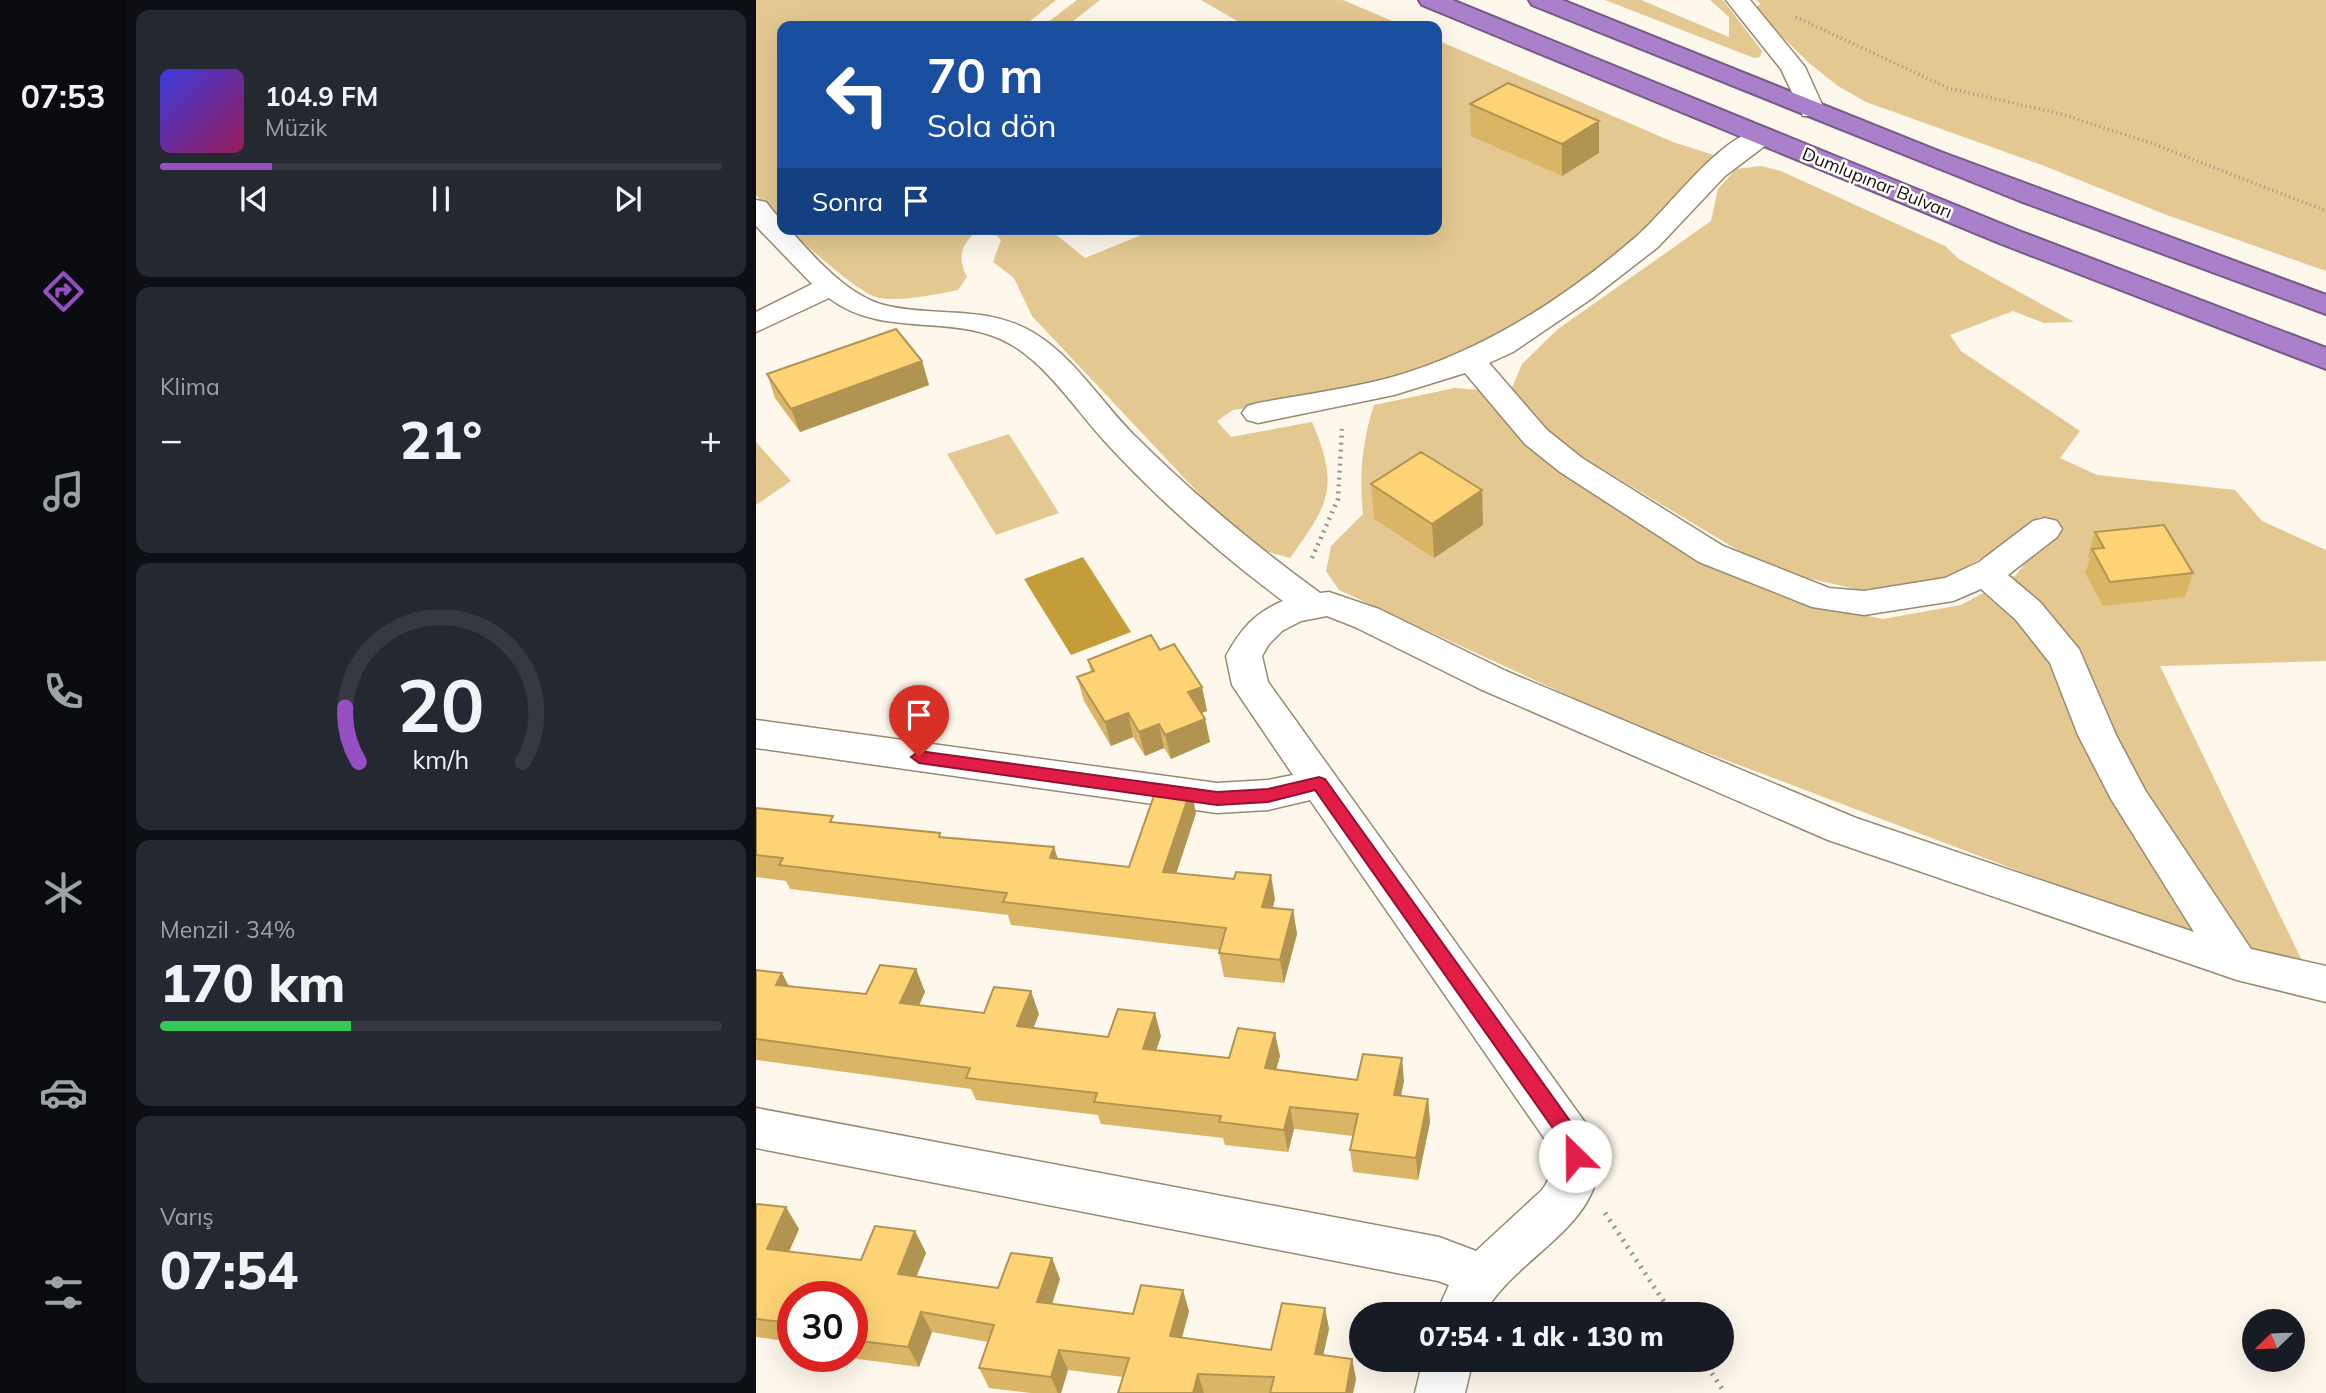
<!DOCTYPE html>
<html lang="tr">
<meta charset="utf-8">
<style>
body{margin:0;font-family:Mulish,sans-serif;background:#242831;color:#f1f3f6;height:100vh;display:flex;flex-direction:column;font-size:26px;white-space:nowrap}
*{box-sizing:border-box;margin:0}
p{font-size:23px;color:#9ea1a6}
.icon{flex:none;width:38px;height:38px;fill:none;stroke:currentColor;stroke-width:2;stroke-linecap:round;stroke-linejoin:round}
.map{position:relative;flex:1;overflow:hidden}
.panel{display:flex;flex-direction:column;gap:10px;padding:10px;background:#0d0f14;width:630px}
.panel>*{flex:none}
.banner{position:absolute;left:21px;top:21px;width:665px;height:214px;border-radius:14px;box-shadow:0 7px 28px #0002;background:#1a4fa0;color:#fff;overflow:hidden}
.needle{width:46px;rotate:247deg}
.fabs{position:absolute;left:1486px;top:1309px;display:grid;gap:14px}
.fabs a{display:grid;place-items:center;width:63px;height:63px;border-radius:50%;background:#171b24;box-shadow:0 7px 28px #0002;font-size:35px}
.speed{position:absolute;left:21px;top:1281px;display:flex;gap:14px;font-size:35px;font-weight:700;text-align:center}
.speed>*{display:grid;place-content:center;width:91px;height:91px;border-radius:50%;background:#171b24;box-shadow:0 7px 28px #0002;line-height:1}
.speed .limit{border:10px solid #d22;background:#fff;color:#111}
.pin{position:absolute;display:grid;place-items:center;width:60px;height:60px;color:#fff;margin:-72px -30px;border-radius:50% 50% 50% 0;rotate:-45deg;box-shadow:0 0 7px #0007}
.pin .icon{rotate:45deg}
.me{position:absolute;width:77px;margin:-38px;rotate:337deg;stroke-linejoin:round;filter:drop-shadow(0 0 5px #0008)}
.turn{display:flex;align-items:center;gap:24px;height:147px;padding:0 35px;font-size:32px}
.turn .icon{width:91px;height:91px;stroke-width:2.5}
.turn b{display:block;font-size:49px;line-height:60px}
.then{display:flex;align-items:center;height:66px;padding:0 35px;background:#0003;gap:14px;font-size:26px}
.big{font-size:52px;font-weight:800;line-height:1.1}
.panel .widget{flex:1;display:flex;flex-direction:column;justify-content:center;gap:10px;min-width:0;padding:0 24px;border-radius:14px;background:#242831}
.panel .dial{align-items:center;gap:0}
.dial svg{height:182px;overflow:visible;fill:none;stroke:#363941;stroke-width:7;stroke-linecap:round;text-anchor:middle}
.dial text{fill:#f1f3f6;stroke:none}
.song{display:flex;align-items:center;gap:21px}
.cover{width:84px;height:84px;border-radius:10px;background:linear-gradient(135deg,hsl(240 70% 55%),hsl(330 70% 35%))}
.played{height:7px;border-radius:4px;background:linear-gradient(90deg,#954fc2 20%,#363941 20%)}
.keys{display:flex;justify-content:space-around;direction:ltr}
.heat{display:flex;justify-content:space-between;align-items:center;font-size:38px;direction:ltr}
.charge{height:10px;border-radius:5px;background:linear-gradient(90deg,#34c759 34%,#363941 0)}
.trip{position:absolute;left:593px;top:1302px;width:385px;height:70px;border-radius:35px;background:#171b24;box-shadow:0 7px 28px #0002;font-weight:800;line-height:70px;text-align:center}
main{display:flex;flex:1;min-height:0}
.menu{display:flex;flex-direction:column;width:126px;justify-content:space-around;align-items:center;background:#090b0e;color:#9ea1a6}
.menu .icon{width:49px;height:49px}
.menu .selected{color:#954fc2}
.menu b{font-size:32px;color:#f1f3f6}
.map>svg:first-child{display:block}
</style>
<main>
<nav class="menu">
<b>07:53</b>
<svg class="icon selected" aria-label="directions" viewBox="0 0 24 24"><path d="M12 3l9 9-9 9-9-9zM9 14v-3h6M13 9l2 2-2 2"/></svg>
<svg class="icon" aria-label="music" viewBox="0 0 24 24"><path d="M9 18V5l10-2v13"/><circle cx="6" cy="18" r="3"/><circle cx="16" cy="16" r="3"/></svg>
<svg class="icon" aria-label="phone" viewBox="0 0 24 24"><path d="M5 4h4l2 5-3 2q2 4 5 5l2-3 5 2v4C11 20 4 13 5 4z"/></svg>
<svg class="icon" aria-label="climate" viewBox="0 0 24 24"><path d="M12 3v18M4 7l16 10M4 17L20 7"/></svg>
<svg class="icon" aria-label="car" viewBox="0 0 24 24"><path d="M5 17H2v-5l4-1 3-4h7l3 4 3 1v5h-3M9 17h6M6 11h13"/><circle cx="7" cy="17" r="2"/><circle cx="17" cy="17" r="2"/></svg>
<svg class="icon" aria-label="filters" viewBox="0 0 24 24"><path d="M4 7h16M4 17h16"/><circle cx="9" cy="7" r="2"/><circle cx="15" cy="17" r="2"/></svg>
</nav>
<section class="panel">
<div class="widget">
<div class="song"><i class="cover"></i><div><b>104.9 FM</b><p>Müzik</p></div></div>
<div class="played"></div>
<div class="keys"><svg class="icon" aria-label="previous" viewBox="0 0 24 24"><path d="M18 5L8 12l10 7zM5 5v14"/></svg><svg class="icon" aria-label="pause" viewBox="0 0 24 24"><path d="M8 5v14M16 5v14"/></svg><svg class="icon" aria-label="next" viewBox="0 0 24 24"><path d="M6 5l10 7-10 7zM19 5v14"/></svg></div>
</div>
<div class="widget"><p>Klima</p>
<div class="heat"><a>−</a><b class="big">21°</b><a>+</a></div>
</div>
<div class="widget dial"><svg viewBox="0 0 100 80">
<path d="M14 69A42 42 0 1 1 86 69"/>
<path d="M14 69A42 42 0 0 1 8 45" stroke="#954fc2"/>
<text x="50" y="56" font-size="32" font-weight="700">20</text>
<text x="50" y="72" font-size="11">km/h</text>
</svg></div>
<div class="widget"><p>Menzil · 34%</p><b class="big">170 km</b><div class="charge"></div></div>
<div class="widget"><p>Varış</p><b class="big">07:54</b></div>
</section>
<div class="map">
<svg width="1570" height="1393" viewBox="0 0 1570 1393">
<rect width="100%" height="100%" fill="#fdf7ec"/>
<!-- green -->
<path fill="#e3c991" d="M0,0H300L268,26H26V223L0,195Z
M321,0H344L311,26H287Z
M445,0H587L648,26H490Z
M849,0H885L973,37V17L954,0H967L1006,51L1004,57L998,58Z
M1000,0H1570V271L1408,214L1286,165L1110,102L1082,86L1053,63L997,8L1005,4Z
M681,40L917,142L961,156L872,251L737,342L679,370L549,400L477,410L461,421L475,437L556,422C584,487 573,504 534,558L509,551L465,517L276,316L258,278L237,262L245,240L235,229H293L329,258L400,229H681Z
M1005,166L1025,171L1189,246L1203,259L1318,322L1288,323L1257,311L1194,335L1205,351L1324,431L1304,458L1341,475L1479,490L1506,521L1570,550V661L1404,666L1549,967L1392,920L872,723L583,590L570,571L575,546L607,514C603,477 606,441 618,405L699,388L723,390L772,445L865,513L974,575L1067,607L1127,619L1205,605L1260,575L1303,520L1284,517L1246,546L1191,578L1104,590L1015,570L798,440L755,390L766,364L802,329L955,221L962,189L980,169Z
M33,229H218L220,231C205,246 201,257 211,277L202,290C181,294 141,303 120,297C102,292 48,244 33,229Z
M253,434L303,513L240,535L191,454Z
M0,442L35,481L0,505Z"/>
<!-- water -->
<path fill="#c59c3a" d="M327,557L375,632L315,655L268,579Z"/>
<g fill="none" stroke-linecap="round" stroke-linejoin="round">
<!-- street casing -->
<g stroke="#978a70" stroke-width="3">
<path id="street" d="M970,0H994L1049,67L1069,111L1065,116H1047L1025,69Z
M1005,128L1014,130L1018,136L1014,142L969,176L902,247L835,299L757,352L733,363L791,430L826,458L967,546L1073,588L1108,591L1189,578L1223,562L1277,521L1289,518L1301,521L1306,529L1301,537L1252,575L1284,602L1323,649L1360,735L1389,790L1495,949L1570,966V1002L1481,980L1072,840L724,689L599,627L571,616L545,621L526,631L513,644L506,656L512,682L833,1128C874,1216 761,1251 728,1314H680L693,1285L682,1281L0,1148V1108L683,1237L720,1251L786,1190C796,1176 798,1166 795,1148L554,800L512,810L461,813L0,748V720L461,783L512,780L537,775L476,685L470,656C485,629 498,613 527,601C464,554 405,502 352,445C321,412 295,369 256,345C199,311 128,340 73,298L0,332V312L56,284L0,226V200L10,202L26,222V229H33C58,257 91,295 128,305C178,318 231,304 278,333C318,357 345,402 378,435C436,493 498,545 564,593L573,592L623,609L750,671L1100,818L1438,932L1355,799L1322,735L1294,663L1260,620L1225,589L1197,601L1108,615L1056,607L943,562L804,472L769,444L709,373L638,395L502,423L491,420L486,413L491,406L502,403C545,395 591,389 633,378C726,352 808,299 881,236C915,206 961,139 1005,128Z
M667,1360H717L709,1393H659Z"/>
</g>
<!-- highway casing -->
<g stroke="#775a86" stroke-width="4">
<path id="highway" d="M663,0H696L1263,231L1570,348V369L1243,243L666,5Z
M773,0H806L1185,152L1570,295V314L1264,201L776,5Z"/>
</g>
<!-- path-far2 -->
<path stroke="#9a9489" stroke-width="3.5" stroke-dasharray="1 3.5" stroke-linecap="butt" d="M1040,17L1192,88L1305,114L1395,143L1570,211"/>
<!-- path-far1 -->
<path stroke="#9a9489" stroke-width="4.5" stroke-dasharray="2 5" stroke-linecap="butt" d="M556,558L582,499L586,429"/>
<!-- path -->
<path stroke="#9a9489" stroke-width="5" stroke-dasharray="2 6" stroke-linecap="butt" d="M849,1213L916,1314
M947,1360L969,1393"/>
<!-- street -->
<use href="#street" fill="#fff" fill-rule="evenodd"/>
<!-- highway -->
<use href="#highway" fill="#aa80ca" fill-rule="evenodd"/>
</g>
<!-- wall -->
<path fill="#dab565" d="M714,104L843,121V153L806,176L715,136Z
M166,361L173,385L44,432L19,398L11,374Z
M615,484L726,490L727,525L678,558L618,519Z
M1339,532L1437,573L1429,597L1347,606L1329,573L1334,559L1332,556Z
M404,650L446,687L451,711L445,713L449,719L454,742L415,759L408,748L389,756L377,737L355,746L328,701L321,677L335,672L332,660Z
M0,808L80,823L186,837L302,859L373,867L440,813L420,873L519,899L517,908L537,910L541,934L528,983L468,977L463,953L464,950L255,925L252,915L34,889L30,881L0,877Z
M160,969L169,992L163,1005L228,1013L283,1014L277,1028L352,1037L405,1036L400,1050L473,1058L524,1056L520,1070L601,1080L648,1081L645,1096L672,1099L674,1122L662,1180L597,1172L594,1150L597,1136L538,1129L532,1152L469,1145L467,1138L345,1124L342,1115L220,1100L215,1089L0,1060V970L33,986L110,994Z
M0,1204L43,1229L33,1252L105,1260L159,1231L170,1253L160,1277L242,1288L296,1258L304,1279L296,1304L377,1314L433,1311L426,1337L515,1350L569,1308L573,1329L567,1355L596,1359L600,1379L597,1393H362L367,1377L312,1370L305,1393H275L233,1388L223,1368L232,1342L176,1332L163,1367L95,1358L94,1356H96V1297H37V1342L0,1337Z"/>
<!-- shaded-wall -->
<path fill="#b29452" d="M843,121V153L806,176V144Z
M166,361L173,385L44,432L35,409Z
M726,490L727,525L678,558L676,524Z
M446,687L451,711L437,716L432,692Z
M372,713L377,737L355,746L349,722Z
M449,719L454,742L415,759L409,735Z
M403,724L408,748L389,756L383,732Z
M435,789L440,813L413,896L407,872Z
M298,847L306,871L294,858Z
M515,875L519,899L510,931L506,907Z
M537,910L541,934L528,983L524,960Z
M160,969L169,992L154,1026L144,1003Z
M26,973L38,996L20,985Z
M275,991L283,1014L269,1049L261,1026Z
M399,1013L405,1036L393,1072L387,1049Z
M519,1033L524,1056L514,1091L509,1068Z
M646,1058L648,1081L640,1118L638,1095Z
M672,1099L674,1122L662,1180L660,1158Z
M534,1107L538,1129L532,1152L528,1130Z
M30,1207L43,1229L24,1271L11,1249Z
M159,1231L170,1253L153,1295L142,1274Z
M296,1258L304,1279L290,1323L281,1302Z
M427,1290L433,1311L421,1356L414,1336Z
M569,1308L573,1329L563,1374L559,1354Z
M165,1312L176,1332L163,1367L152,1347Z
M303,1350L312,1370L305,1393H302L295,1377Z
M596,1359L600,1379L597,1393H590Z
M442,1374L448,1393H437Z"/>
<!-- building -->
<path fill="#fed375" stroke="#b29452" stroke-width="2" d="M752,83L843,121L806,144L714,104Z
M140,329L166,361L35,409L11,374Z
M665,452L726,490L676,524L615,484Z
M1408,525L1437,573L1354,582L1336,549L1348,548L1339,532Z
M395,635L404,650L418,644L446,687L432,692L449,719L409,735L403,724L383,732L372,713L349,722L321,677L338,671L332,660Z
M402,784L435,789L407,872L478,879L480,872L515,875L506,907L537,910L524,960L463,953L470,928L247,902L251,893L23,865L27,858L0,855V808L77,816L74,822L184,833L183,837L298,847L294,858L373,867Z
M124,965L160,969L144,1003L228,1013L238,987L275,991L261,1026L352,1037L362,1009L399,1013L387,1049L473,1058L482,1028L519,1033L509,1068L601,1080L607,1054L646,1058L638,1095L672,1099L660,1158L594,1150L602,1114L534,1107L528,1130L463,1122L465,1116L338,1102L341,1093L210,1078L214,1068L0,1039V970L26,973L20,985L110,994Z
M0,1204L30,1207L11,1249L105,1260L119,1226L159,1231L142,1274L242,1288L255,1253L296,1258L281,1302L377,1314L385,1285L427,1290L414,1336L515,1350L526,1303L569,1308L559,1354L596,1359L590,1393H514L518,1377L442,1374L437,1393H362L373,1358L303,1350L295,1377L223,1368L238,1325L165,1312L152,1347L96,1340V1297H37V1323L0,1319Z"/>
<!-- route -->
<path fill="#e11d48" stroke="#92132f" stroke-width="2" d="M163,751L461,792L512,789L563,777L569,779L824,1135L829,1156L826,1162L819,1165L812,1162L808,1144L559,790L512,802L461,805L163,763L155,757Z"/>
<g text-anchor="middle" stroke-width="5" stroke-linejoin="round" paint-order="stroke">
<!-- far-street labels -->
<g font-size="18" fill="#171208" stroke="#fff">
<text transform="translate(1121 183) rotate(22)" y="6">Dumlupınar Bulvarı</text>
</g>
</g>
</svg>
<div class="fabs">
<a><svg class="needle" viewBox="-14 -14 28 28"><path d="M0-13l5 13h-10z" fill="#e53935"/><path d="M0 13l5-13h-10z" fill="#9ea1a6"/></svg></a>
</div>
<div class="speed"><div class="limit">30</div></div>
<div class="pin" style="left:163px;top:757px;background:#d93025"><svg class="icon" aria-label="arrive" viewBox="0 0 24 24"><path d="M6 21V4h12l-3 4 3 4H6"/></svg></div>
<svg class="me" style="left:819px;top:1156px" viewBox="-20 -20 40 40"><circle r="19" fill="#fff"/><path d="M0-13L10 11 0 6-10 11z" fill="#e11d48"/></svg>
<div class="trip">07:54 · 1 dk · 130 m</div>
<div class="banner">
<div class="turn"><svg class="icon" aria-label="left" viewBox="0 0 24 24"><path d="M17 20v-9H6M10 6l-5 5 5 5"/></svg><div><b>70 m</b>Sola dön</div></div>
<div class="then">Sonra<svg class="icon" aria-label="arrive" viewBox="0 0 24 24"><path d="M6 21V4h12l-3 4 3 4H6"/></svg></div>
</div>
</div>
</main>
